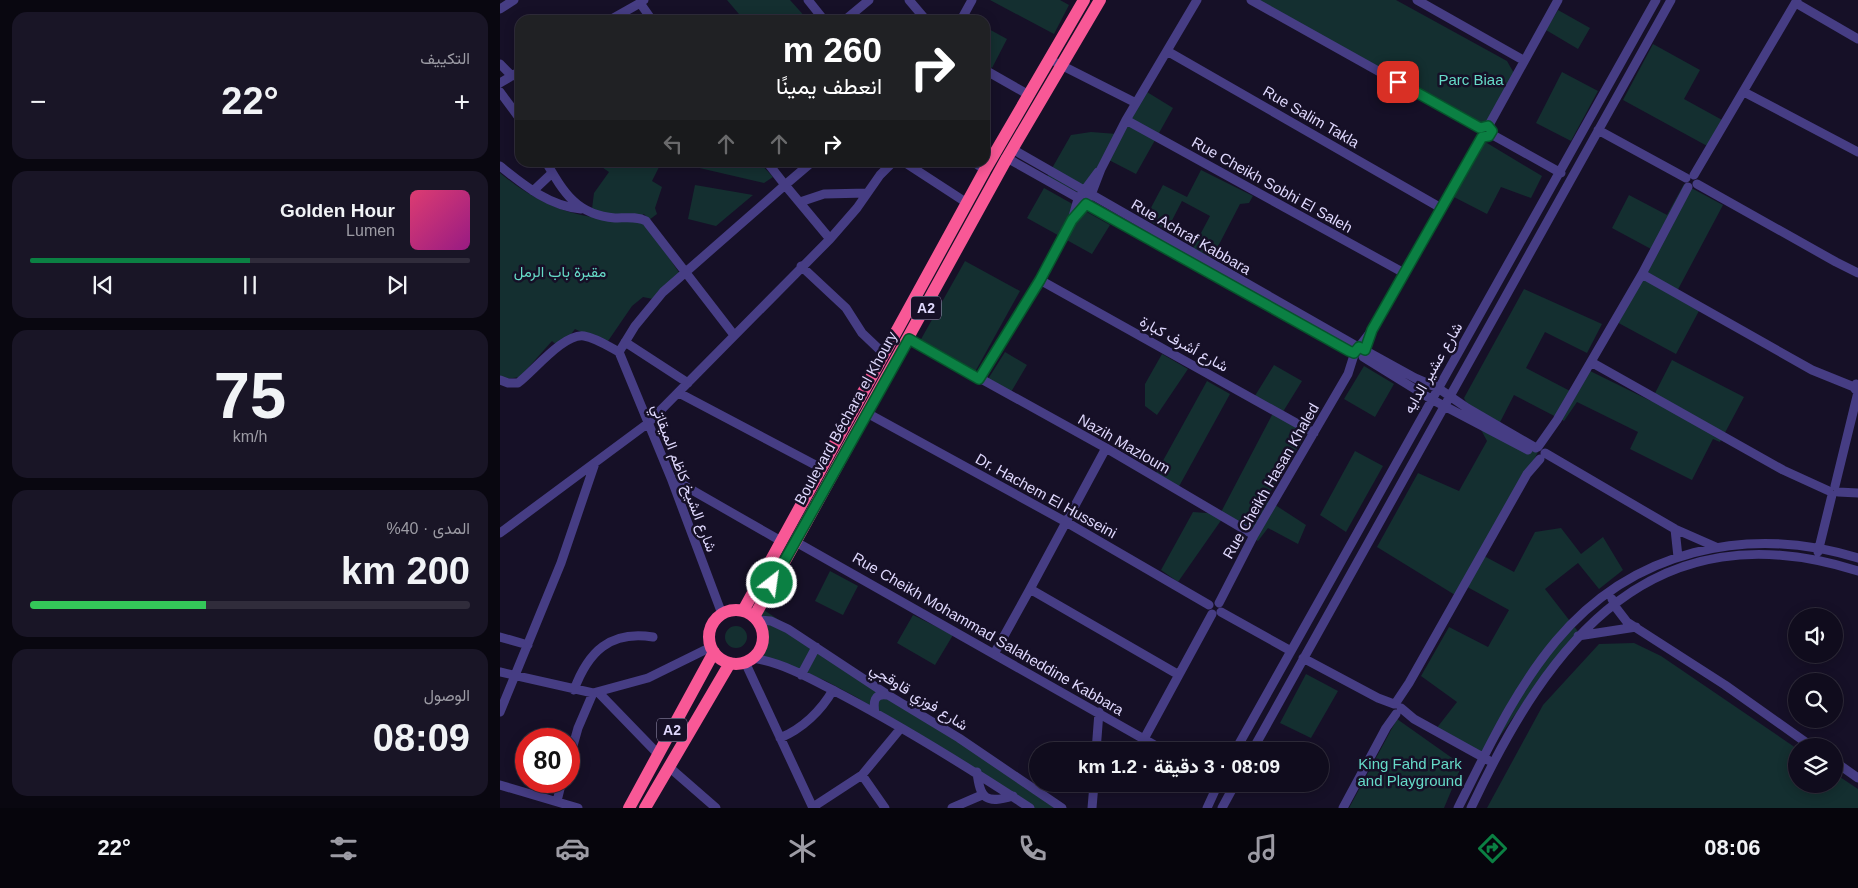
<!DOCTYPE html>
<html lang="ar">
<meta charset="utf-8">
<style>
body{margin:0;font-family:Helvetica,Vazirmatn,sans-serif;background:#191526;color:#f1f3f6;direction:rtl;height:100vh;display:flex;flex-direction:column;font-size:19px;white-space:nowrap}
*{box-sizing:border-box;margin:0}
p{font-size:16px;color:#9c9ba4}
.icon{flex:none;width:28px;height:28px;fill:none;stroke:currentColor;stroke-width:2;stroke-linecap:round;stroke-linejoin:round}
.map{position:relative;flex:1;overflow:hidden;direction:ltr}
.drawer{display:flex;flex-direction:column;gap:12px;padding:12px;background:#090710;width:500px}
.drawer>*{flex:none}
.hud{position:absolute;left:15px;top:15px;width:475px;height:152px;border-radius:15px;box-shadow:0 2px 12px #0003,0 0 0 1px #302c3b;direction:rtl;background:#202124;color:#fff;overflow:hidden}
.buttons{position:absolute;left:1288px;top:608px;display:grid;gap:10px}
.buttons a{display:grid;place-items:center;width:55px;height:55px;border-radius:50%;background:#100c1d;box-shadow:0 2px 12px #0003,0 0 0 1px #302c3b;font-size:25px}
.speed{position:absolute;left:15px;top:728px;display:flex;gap:10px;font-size:25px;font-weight:700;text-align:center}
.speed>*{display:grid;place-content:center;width:65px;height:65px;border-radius:50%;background:#100c1d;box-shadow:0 2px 12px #0003,0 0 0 1px #302c3b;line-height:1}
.speed .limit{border:8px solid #d22;background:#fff;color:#111}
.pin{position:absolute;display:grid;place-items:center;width:42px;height:42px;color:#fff;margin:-21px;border-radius:10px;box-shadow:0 2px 8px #0006}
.me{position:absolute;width:55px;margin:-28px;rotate:30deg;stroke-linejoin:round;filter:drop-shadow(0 0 4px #0008)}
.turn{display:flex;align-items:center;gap:18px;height:105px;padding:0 25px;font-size:22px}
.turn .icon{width:65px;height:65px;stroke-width:2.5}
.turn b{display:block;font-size:35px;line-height:42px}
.lanes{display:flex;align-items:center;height:48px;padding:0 25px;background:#0003;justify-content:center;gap:25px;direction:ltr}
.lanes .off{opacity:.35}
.big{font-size:38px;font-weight:700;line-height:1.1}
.drawer .tile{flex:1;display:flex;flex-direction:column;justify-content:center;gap:8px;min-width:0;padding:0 18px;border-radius:15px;background:#191526}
.drawer .dial{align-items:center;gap:0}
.dial b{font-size:65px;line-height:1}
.song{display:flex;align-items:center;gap:15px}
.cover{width:60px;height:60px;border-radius:8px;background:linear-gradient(135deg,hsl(340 70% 55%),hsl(310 70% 35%))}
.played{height:5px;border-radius:2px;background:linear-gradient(90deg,#0b8043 50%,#302c3b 50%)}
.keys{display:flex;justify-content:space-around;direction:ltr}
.heat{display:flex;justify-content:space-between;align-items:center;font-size:28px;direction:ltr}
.charge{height:8px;border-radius:4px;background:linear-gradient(90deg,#34c759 40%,#302c3b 0)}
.trip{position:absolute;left:529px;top:742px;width:300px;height:50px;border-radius:25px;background:#100c1d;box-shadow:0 2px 12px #0003,0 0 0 1px #302c3b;font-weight:700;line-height:50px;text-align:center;direction:rtl}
.dock{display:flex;height:80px;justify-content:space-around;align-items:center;background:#06050c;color:#9c9ba4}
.dock .icon{width:35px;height:35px}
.dock .current{color:#0b8043}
.dock b{font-size:22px;color:#f1f3f6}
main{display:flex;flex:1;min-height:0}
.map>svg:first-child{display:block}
</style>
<main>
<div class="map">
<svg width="1358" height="808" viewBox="0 0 1358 808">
<rect width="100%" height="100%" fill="#161027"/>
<!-- green -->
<path fill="#142f30" d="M227,0H290L308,20H244Z
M490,0H560L569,5L554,34Z
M758,0H896L1007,61L1015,75L992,119L978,124Z
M1058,10L1090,28L1078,49L1046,30Z
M485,27L507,39L492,68L485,64Z
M1153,44L1200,70L1184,99L1224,121L1209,147L1123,100Z
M1062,72L1098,91L1071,141L1036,123Z
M647,92L673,108L636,174L607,159L585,196L547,177L571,135L591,132L617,134Z
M982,140L1042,176L1031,198L1001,187L987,214L952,196Z
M96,163H161L152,181L162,187L155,208L157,214L149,220L144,214L141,216L180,274L153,299L143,297L132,306L106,344L75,329L60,348L52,341L20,377L7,379L0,377V173C28,196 55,211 91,217L94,193L109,172Z
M178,163H260L273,177L264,183Z
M701,170L753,196L749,203L740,204L712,258L693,248L710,216L682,201L667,230L645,219L663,185L687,197Z
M1184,184L1223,205L1175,295L1200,309L1176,354L1113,320L1151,249L1112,228L1129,195L1167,215Z
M195,185L253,195L216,226L188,219Z
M544,188L610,225L592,254L527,218Z
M465,261L520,291L475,372L420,341Z
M1024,289L1102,324L1087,353L1045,332L1026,368L1072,392L1084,368L1151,401L1172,360L1244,397L1220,442L1213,439L1192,480L1130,449L1138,432L1077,402L1064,421L1014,395L996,430L1038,452L984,556L1014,572L1035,532L1061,528L1081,554L1103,537L1123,570L1099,589L1078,563L1045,589L1080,634L1039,680L984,759L936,729L957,702L921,676L949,627L988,647L1009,610L962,584L955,595L877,547L918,473L959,491L987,441L964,398Z
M505,352L527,365L511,392L488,379Z
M662,354L688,369L657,415L645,406V384Z
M774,365L802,381L781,415L807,433L766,499L806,525L798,544L768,528L758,541L722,519L678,582L661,570L693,512L720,514L773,413L753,399Z
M864,366L894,384L875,417L844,399Z
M707,381L730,394L677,490L654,477Z
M855,451L883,466L846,532L820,515Z
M330,571L358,586L343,615L315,601Z
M255,604L563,808H523L358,698L324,680L258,655L260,640Z
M413,615L453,635L435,665L397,643Z
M225 637a11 11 0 1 1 22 0a11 11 0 1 1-22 0Z
M1134,643L1161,656L1296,748V784H1334V773L1358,789V808H987L1043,705L1099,644Z
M806,674L838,691L811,738L780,723Z
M897,719L962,765L944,808H849Z"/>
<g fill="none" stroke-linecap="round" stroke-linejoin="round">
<!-- minor -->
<path stroke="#463d84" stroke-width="9" d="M144,0L140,3L152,20
M308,0L324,20
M409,0L426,20
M751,0L980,128
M917,0L1023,60
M1296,3L1358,39
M0,9L14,0
M110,20L140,3L141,0
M345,20L369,0
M461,20L472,0
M667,51L941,208
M557,63L636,103
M0,64L12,76
M485,70L529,95
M0,83L20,71
M0,92L20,119
M1244,92L1358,152
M626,120L904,273
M989,125L1058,0
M1098,130L1186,178
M991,134L1061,173
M512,149L858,347
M507,158L854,353
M46,162C64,193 77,215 115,218C125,218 137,216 146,221L234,335
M312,162L285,185L330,239
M404,162L467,203
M474,162L485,170
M0,166C25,186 49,206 81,209
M1194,175L1297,0
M1197,184L1336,262L1358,273
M33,191L52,173
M300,202L324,194L367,193
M572,220L591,195L601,169L626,120L697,0
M301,266L346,308L362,333L383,353
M1142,274L1312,370L1354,387
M540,280L814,433
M409,339L606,448L754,535
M125,342L188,383
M859,347L872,330L982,137
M866,351L915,378L938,388L967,408L1036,448
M119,352L171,478L222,614
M119,352L135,326L163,292L285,185L267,162
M863,357L931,399L1028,450
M1091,362L1283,470L1329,491
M479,379L540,280L572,220L578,199L598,172
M0,380L8,383H18C34,371 64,333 84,336C96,338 108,346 119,352
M179,393L321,468
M367,413L566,522L709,605
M1038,447L1057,420L1142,274L1188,187
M606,448L530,589L679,675
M1045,453L1175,529L1216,547
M171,478L281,541
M1335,486L1358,392L1355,389L1356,384
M1338,492L1358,493
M1175,529L1178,557
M0,533L147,424L330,239L357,208L380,175L393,162
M296,542L665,751
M1318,552L1332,495
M1112,599L1117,609L1127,622L1225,685L1311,746
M719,603L754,535L848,374L854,355
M721,612L791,651
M257,620L271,621L288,629L388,695L459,738L562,808
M1078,636L1136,627
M0,637L28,645
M494,654L530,589
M252,658C285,663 315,681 344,696C408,730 469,768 530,808
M803,658L878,698L894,704
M245,662L313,808
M0,672L93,693L148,678L211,647
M301,675L316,647
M74,690C88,652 110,630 153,637
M98,692L159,755
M895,704L909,683L1027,474L1040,459
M901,708L914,719L988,760
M0,712L61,563L95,463
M375,713C373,702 374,693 387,695
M280,738C302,729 321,711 333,690
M644,739L712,614
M596,751L599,712
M735,751L1156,0
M752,751L1171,0
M69,760L78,728L93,693
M1334,761L1358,778
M169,767L216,808
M477,772C480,799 486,804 513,796
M362,775L385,808
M0,785L78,808
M57,801L62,781
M313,807L362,775L401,728
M452,808L482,795
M592,808L594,784
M707,808L718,784
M722,808L735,784
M843,808L886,728L896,714
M958,808C987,751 1014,691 1056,641C1132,550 1247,524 1358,558
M971,808C1050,640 1152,506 1358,571"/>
<!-- highway -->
<path stroke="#f85896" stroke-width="12" d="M209 637a27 27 0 1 1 54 0a27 27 0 1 1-54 0Z
M243,611L485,170L584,0
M254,617L507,158L600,0
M129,808L214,652
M145,808L230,663"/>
</g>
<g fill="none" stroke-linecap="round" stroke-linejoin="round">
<!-- route casing -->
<g stroke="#07532c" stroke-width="12">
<path id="route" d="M272,583L409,339L479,379L540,280L572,220L586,204L849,351L854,353L859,347L865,350L872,330L974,151L982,137L989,136L992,131L988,126L980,128L898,82"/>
</g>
<!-- route -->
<use href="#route" stroke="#0b8043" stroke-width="9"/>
</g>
<g text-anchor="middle" stroke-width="5" stroke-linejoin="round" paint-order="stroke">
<!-- shield labels -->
<g fill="#161027" stroke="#a39cbd" stroke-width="1">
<rect x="411" y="296.5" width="30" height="23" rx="4"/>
<rect x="157" y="718.5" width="30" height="23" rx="4"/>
</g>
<g font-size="14" font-weight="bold" fill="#dfd8fd">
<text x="426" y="313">A2</text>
<text x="172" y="735">A2</text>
</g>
<!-- park labels -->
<g font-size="15" fill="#66dbc8" stroke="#161027">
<text x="971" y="85">Parc Biaa</text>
<text x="60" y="277">مقبرة باب الرمل</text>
<text x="910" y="769">King Fahd Park<tspan x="910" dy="17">and Playground</tspan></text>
</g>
<!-- street labels -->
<g font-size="15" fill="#dfd8fd" stroke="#161027">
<text transform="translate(811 117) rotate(30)" y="5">Rue Salim Takla</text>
<text transform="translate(772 185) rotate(29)" y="5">Rue Cheikh Sobhi El Saleh</text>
<text transform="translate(691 237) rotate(30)" y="5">Rue Achraf Kabbara</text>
<text transform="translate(684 344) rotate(29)" y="5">شارع أشرف كبارة</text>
<text transform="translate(933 368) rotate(-60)" y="5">شارع عشير الدايه</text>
<text transform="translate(346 418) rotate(-61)" y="5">Boulevard Béchara el Khoury</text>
<text transform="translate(624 444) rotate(30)" y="5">Nazih Mazloum</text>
<text transform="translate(184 478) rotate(69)" y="5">شارع الشيخ كاظم الميقاتي</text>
<text transform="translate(771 481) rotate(-60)" y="5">Rue Cheikh Hasan Khaled</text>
<text transform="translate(546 496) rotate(29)" y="5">Dr. Hachem El Husseini</text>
<text transform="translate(488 634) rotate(30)" y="5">Rue Cheikh Mohammad Salaheddine Kabbara</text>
<text transform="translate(419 697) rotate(32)" y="5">شارع فوزي قاوقجي</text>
</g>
</g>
</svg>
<div class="buttons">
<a><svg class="icon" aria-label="sound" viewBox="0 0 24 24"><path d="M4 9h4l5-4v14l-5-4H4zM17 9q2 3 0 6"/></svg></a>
<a><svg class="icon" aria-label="search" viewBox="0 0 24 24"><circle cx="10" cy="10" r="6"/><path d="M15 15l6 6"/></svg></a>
<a><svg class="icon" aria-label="layers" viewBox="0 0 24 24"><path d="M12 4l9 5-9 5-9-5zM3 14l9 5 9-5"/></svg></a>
</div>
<div class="speed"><div class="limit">80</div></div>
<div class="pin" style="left:898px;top:82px;background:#d93025"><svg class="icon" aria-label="arrive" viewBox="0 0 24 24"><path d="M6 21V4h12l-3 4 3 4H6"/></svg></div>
<svg class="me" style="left:272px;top:583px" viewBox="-20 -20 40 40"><circle r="17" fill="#0b8043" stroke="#fff" stroke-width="3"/><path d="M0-11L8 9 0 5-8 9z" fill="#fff"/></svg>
<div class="trip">08:09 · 3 دقيقة · 1.2 km</div>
<div class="hud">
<div class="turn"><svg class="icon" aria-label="right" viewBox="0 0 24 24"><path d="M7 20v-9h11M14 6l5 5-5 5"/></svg><div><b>260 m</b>انعطف يمينًا</div></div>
<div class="lanes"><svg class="icon off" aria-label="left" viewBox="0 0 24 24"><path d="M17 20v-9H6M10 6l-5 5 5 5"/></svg><svg class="icon off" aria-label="ahead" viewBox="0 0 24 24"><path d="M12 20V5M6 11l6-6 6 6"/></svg><svg class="icon off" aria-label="ahead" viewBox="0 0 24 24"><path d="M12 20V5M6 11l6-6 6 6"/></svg><svg class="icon" aria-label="right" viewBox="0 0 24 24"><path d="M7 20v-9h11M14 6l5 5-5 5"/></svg></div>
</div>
</div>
<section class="drawer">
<div class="tile"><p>التكييف</p>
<div class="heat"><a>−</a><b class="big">22°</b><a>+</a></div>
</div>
<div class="tile">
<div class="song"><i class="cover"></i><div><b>Golden Hour</b><p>Lumen</p></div></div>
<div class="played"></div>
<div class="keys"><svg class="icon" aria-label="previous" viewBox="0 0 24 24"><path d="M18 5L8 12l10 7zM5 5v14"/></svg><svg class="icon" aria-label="pause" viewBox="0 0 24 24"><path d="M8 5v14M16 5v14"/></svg><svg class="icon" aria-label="next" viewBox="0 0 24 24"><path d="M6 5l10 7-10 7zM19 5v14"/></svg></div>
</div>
<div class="tile dial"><b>75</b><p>km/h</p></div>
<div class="tile"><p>المدى · 40%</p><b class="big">200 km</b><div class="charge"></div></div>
<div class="tile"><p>الوصول</p><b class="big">08:09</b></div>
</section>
</main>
<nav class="dock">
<b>08:06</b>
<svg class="icon current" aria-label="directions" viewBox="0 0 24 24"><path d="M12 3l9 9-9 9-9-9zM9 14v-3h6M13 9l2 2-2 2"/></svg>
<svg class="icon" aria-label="music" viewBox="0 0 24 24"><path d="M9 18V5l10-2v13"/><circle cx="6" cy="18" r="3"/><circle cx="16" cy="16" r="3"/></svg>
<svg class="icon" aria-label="phone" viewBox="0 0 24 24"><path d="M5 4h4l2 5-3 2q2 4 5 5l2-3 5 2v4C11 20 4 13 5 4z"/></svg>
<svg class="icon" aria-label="climate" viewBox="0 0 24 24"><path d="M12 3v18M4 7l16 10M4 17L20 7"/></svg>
<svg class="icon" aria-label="car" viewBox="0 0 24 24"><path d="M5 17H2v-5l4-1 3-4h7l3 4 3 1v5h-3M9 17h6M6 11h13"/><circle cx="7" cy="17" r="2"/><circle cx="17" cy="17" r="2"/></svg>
<svg class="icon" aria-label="filters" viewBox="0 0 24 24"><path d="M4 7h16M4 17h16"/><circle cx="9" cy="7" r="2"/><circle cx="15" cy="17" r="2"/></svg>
<b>22°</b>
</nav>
